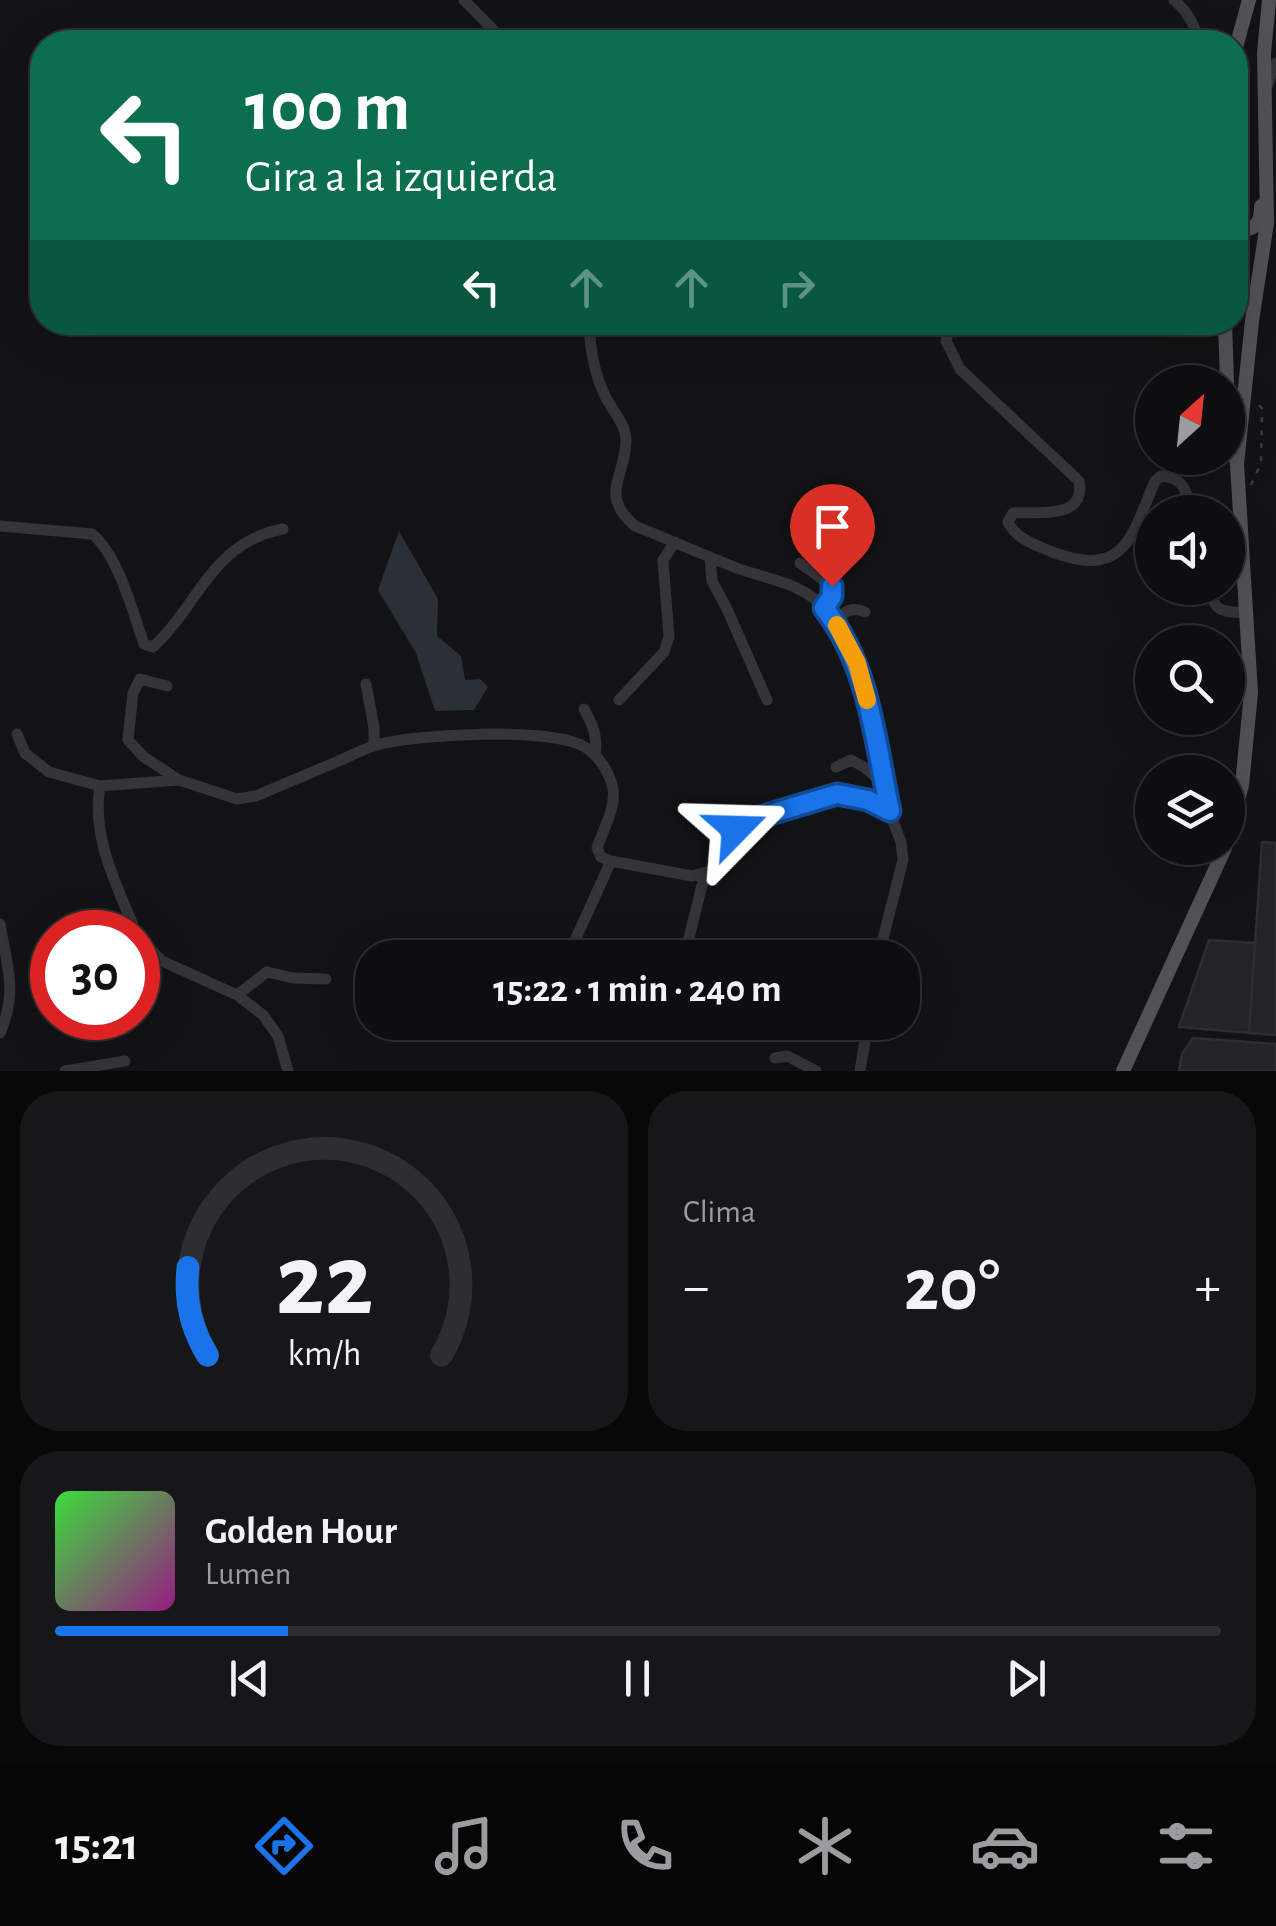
<!DOCTYPE html>
<html lang="es">
<meta charset="utf-8">
<style>
body{margin:0;font-family:"Alegreya Sans",sans-serif;background:#171719;color:#f1f3f6;height:100vh;display:flex;flex-direction:column;font-size:38px;white-space:nowrap}
*{box-sizing:border-box;margin:0}
p{font-size:32px;color:#9b9c9f}
.icon{flex:none;width:55px;height:55px;fill:none;stroke:currentColor;stroke-width:2;stroke-linecap:round;stroke-linejoin:round}
.map{position:relative;height:1071px;overflow:hidden}
.sheet{display:flex;flex-direction:column;gap:20px;padding:20px;background:#080809;flex:1}
.sheet>*{flex:none}
.guide{position:absolute;left:30px;top:30px;width:1218px;height:305px;border-radius:40px;box-shadow:0 10px 40px #0002,0 0 0 2px #2e2e30;background:#0b6e4f;color:#fff;overflow:hidden}
.needle{width:65px;rotate:27deg}
.fabs{position:absolute;left:1135px;top:365px;display:grid;gap:20px}
.fabs a{display:grid;place-items:center;width:110px;height:110px;border-radius:50%;background:#0e0e10;box-shadow:0 10px 40px #0002,0 0 0 2px #2e2e30;font-size:50px}
.speed{position:absolute;left:30px;top:910px;display:flex;gap:20px;font-size:50px;font-weight:700;text-align:center}
.speed>*{display:grid;place-content:center;width:130px;height:130px;border-radius:50%;background:#0e0e10;box-shadow:0 10px 40px #0002,0 0 0 2px #2e2e30;line-height:1}
.speed .limit{border:15px solid #d22;background:#fff;color:#111}
.pin{position:absolute;display:grid;place-items:center;width:85px;height:85px;color:#fff;margin:-102px -42px;border-radius:50% 50% 50% 0;rotate:-45deg;box-shadow:0 0 10px #0007}
.pin .icon{rotate:45deg}
.me{position:absolute;width:110px;margin:-55px;rotate:68deg;stroke-linejoin:round;filter:drop-shadow(0 0 8px #0008)}
.turn{display:flex;align-items:center;gap:35px;height:210px;padding:0 50px;font-size:45px}
.turn .icon{width:130px;height:130px;stroke-width:2.5}
.turn b{display:block;font-size:70px;line-height:85px}
.lanes{display:flex;align-items:center;height:95px;padding:0 50px;background:#0003;justify-content:center;gap:50px;direction:ltr}
.lanes .off{opacity:.35}
.big{font-size:75px;font-weight:600;line-height:1.1}
.sheet .widget{flex:1;display:flex;flex-direction:column;justify-content:center;gap:15px;min-width:0;padding:0 35px;border-radius:40px;background:#171719}
.sheet .dial{align-items:center;gap:0}
.dial svg{height:260px;overflow:visible;fill:none;stroke:#2e2e30;stroke-width:7;stroke-linecap:round;text-anchor:middle}
.dial text{fill:#f1f3f6;stroke:none}
.song{display:flex;align-items:center;gap:30px}
.cover{width:120px;height:120px;border-radius:15px;background:linear-gradient(135deg,hsl(120 70% 55%),hsl(310 70% 35%))}
.played{height:10px;border-radius:5px;background:linear-gradient(90deg,#1a73e8 20%,#2e2e30 20%)}
.keys{display:flex;justify-content:space-around;direction:ltr}
.heat{display:flex;justify-content:space-between;align-items:center;font-size:55px;direction:ltr}
.sheet .tiles{flex:1;display:grid;gap:20px;grid-template-columns:1fr 1fr}
.widget:last-child{grid-column:span 2}
.trip{position:absolute;left:355px;top:940px;width:565px;height:100px;border-radius:40px;background:#0e0e10;box-shadow:0 10px 40px #0002,0 0 0 2px #2e2e30;font-weight:600;line-height:100px;text-align:center}
.tabs{display:flex;height:160px;justify-content:space-around;align-items:center;background:#060606;color:#9b9c9f}
.tabs .icon{width:70px;height:70px}
.tabs .selected{color:#1a73e8}
.tabs b{font-size:45px;color:#f1f3f6}
.map>svg:first-child{display:block}
</style>
<div class="map">
<svg width="1276" height="1071" viewBox="0 0 1276 1071">
<rect width="100%" height="100%" fill="#131315"/>
<!-- water -->
<path fill="#2b3037" d="M399,531L438,599L437,636L461,656L465,680L480,679L488,687L474,710L435,711L416,653L378,590Z"/>
<!-- building -->
<path fill="#242326" stroke="#2e2d30" stroke-width="2.5" d="M1262,842L1276,843V1035L1249,1033Z
M1209,940L1255,943L1249,1033L1179,1027Z
M1193,1038L1276,1044V1071H1179L1182,1054Z"/>
<g fill="none" stroke-linecap="round" stroke-linejoin="round">
<!-- path -->
<path stroke="#3b3b40" stroke-width="2.5" stroke-dasharray="5 8" stroke-linecap="butt" d="M1251,485L1261,463L1262,408L1256,403"/>
<!-- minor -->
<path stroke="#353539" stroke-width="11" d="M464,0L505,42
M1174,0C1186,10 1197,26 1197,42
M1267,86L1276,63
M589,322C590,350 594,373 606,398C613,411 626,425 626,440C626,477 598,494 635,526C668,539 701,554 734,567C760,577 791,581 813,598C869,641 876,746 889,811
M948,332L946,341L960,369L1079,481C1086,520 1040,511 1013,513L1008,522C1016,539 1036,545 1052,552C1125,579 1131,538 1155,481L1161,476C1185,478 1187,492 1191,512
M0,526L92,534C118,554 133,613 144,644L153,647C199,605 212,542 283,529
M710,557L712,581L727,609L767,700
M800,563L832,586V596L824,609
M1207,588C1216,613 1221,611 1246,613
M837,624C843,611 851,606 865,612
M366,684L374,728V746
M167,686L140,679L133,693L128,740L144,757L179,780
M619,700L664,652L669,637L663,560L675,542
M584,709C593,725 598,737 595,755
M17,734L25,753L49,772L100,786L179,780L237,799L256,796C282,785 308,774 334,763C348,757 363,749 377,745C417,734 548,727 583,746C598,754 610,773 613,789C616,808 603,830 597,848L601,857L611,861L692,876L714,870L736,829L749,820L837,794L868,800L889,811L901,842L903,860L878,958
M836,767L851,760L864,767L884,784
M100,786C91,837 117,886 136,932
M0,924C7,966 18,992 0,1033
M138,936L162,961L237,995L263,1015L278,1036L288,1071
M567,958L611,861
M684,958L705,873
M237,995L267,972L293,978L326,979
M775,1058L787,1056L816,1071
M65,1071L125,1061
M860,1071L868,1022"/>
<!-- major -->
<path stroke="#515158" stroke-width="14" d="M1235,51L1249,0
M1235,226L1243,230C1258,229 1261,219 1261,206
M1225,322L1227,382
M1228,395L1232,441L1237,464L1251,693L1242,785L1228,839
M1237,464L1252,321L1267,223L1264,53L1269,0
M1123,1071L1225,848"/>
</g>
<g fill="none" stroke-linecap="round" stroke-linejoin="round">
<!-- route casing -->
<g stroke="#114b97" stroke-width="25">
<path id="route" d="M736,829L750,820L837,794L868,800L890,811C875,741 870,667 824,608L832,596V586"/>
</g>
<!-- route -->
<use href="#route" stroke="#1a73e8" stroke-width="18"/>
<!-- slow -->
<path stroke="#f59e0b" stroke-width="18" d="M837,625L857,663L867,700"/>
</g>
</svg>
<div class="fabs">
<a><svg class="needle" viewBox="-14 -14 28 28"><path d="M0-13l5 13h-10z" fill="#e53935"/><path d="M0 13l5-13h-10z" fill="#9b9c9f"/></svg></a>
<a><svg class="icon" aria-label="sound" viewBox="0 0 24 24"><path d="M4 9h4l5-4v14l-5-4H4zM17 9q2 3 0 6"/></svg></a>
<a><svg class="icon" aria-label="search" viewBox="0 0 24 24"><circle cx="10" cy="10" r="6"/><path d="M15 15l6 6"/></svg></a>
<a><svg class="icon" aria-label="layers" viewBox="0 0 24 24"><path d="M12 4l9 5-9 5-9-5zM3 14l9 5 9-5"/></svg></a>
</div>
<div class="speed"><div class="limit">30</div></div>
<div class="pin" style="left:832px;top:586px;background:#d93025"><svg class="icon" aria-label="arrive" viewBox="0 0 24 24"><path d="M6 21V4h12l-3 4 3 4H6"/></svg></div>
<svg class="me" style="left:736px;top:829px" viewBox="-20 -20 40 40"><path d="M0-17L14 15 0 8-14 15z" fill="#1a73e8" stroke="#fff" stroke-width="4"/></svg>
<div class="trip">15:22 · 1 min · 240 m</div>
<div class="guide">
<div class="turn"><svg class="icon" aria-label="left" viewBox="0 0 24 24"><path d="M17 20v-9H6M10 6l-5 5 5 5"/></svg><div><b>100 m</b>Gira a la izquierda</div></div>
<div class="lanes"><svg class="icon" aria-label="left" viewBox="0 0 24 24"><path d="M17 20v-9H6M10 6l-5 5 5 5"/></svg><svg class="icon off" aria-label="ahead" viewBox="0 0 24 24"><path d="M12 20V5M6 11l6-6 6 6"/></svg><svg class="icon off" aria-label="ahead" viewBox="0 0 24 24"><path d="M12 20V5M6 11l6-6 6 6"/></svg><svg class="icon off" aria-label="right" viewBox="0 0 24 24"><path d="M7 20v-9h11M14 6l5 5-5 5"/></svg></div>
</div>
</div>
<section class="sheet">
<div class="tiles">
<div class="widget dial"><svg viewBox="0 0 100 80">
<path d="M14 69A42 42 0 1 1 86 69"/>
<path d="M14 69A42 42 0 0 1 8 42" stroke="#1a73e8"/>
<text x="50" y="56" font-size="32" font-weight="700">22</text>
<text x="50" y="72" font-size="11">km/h</text>
</svg></div>
<div class="widget"><p>Clima</p>
<div class="heat"><a>−</a><b class="big">20°</b><a>+</a></div>
</div>
<div class="widget">
<div class="song"><i class="cover"></i><div><b>Golden Hour</b><p>Lumen</p></div></div>
<div class="played"></div>
<div class="keys"><svg class="icon" aria-label="previous" viewBox="0 0 24 24"><path d="M18 5L8 12l10 7zM5 5v14"/></svg><svg class="icon" aria-label="pause" viewBox="0 0 24 24"><path d="M8 5v14M16 5v14"/></svg><svg class="icon" aria-label="next" viewBox="0 0 24 24"><path d="M6 5l10 7-10 7zM19 5v14"/></svg></div>
</div>
</div>
</section>
<nav class="tabs">
<b>15:21</b>
<svg class="icon selected" aria-label="directions" viewBox="0 0 24 24"><path d="M12 3l9 9-9 9-9-9zM9 14v-3h6M13 9l2 2-2 2"/></svg>
<svg class="icon" aria-label="music" viewBox="0 0 24 24"><path d="M9 18V5l10-2v13"/><circle cx="6" cy="18" r="3"/><circle cx="16" cy="16" r="3"/></svg>
<svg class="icon" aria-label="phone" viewBox="0 0 24 24"><path d="M5 4h4l2 5-3 2q2 4 5 5l2-3 5 2v4C11 20 4 13 5 4z"/></svg>
<svg class="icon" aria-label="climate" viewBox="0 0 24 24"><path d="M12 3v18M4 7l16 10M4 17L20 7"/></svg>
<svg class="icon" aria-label="car" viewBox="0 0 24 24"><path d="M5 17H2v-5l4-1 3-4h7l3 4 3 1v5h-3M9 17h6M6 11h13"/><circle cx="7" cy="17" r="2"/><circle cx="17" cy="17" r="2"/></svg>
<svg class="icon" aria-label="filters" viewBox="0 0 24 24"><path d="M4 7h16M4 17h16"/><circle cx="9" cy="7" r="2"/><circle cx="15" cy="17" r="2"/></svg>
</nav>
